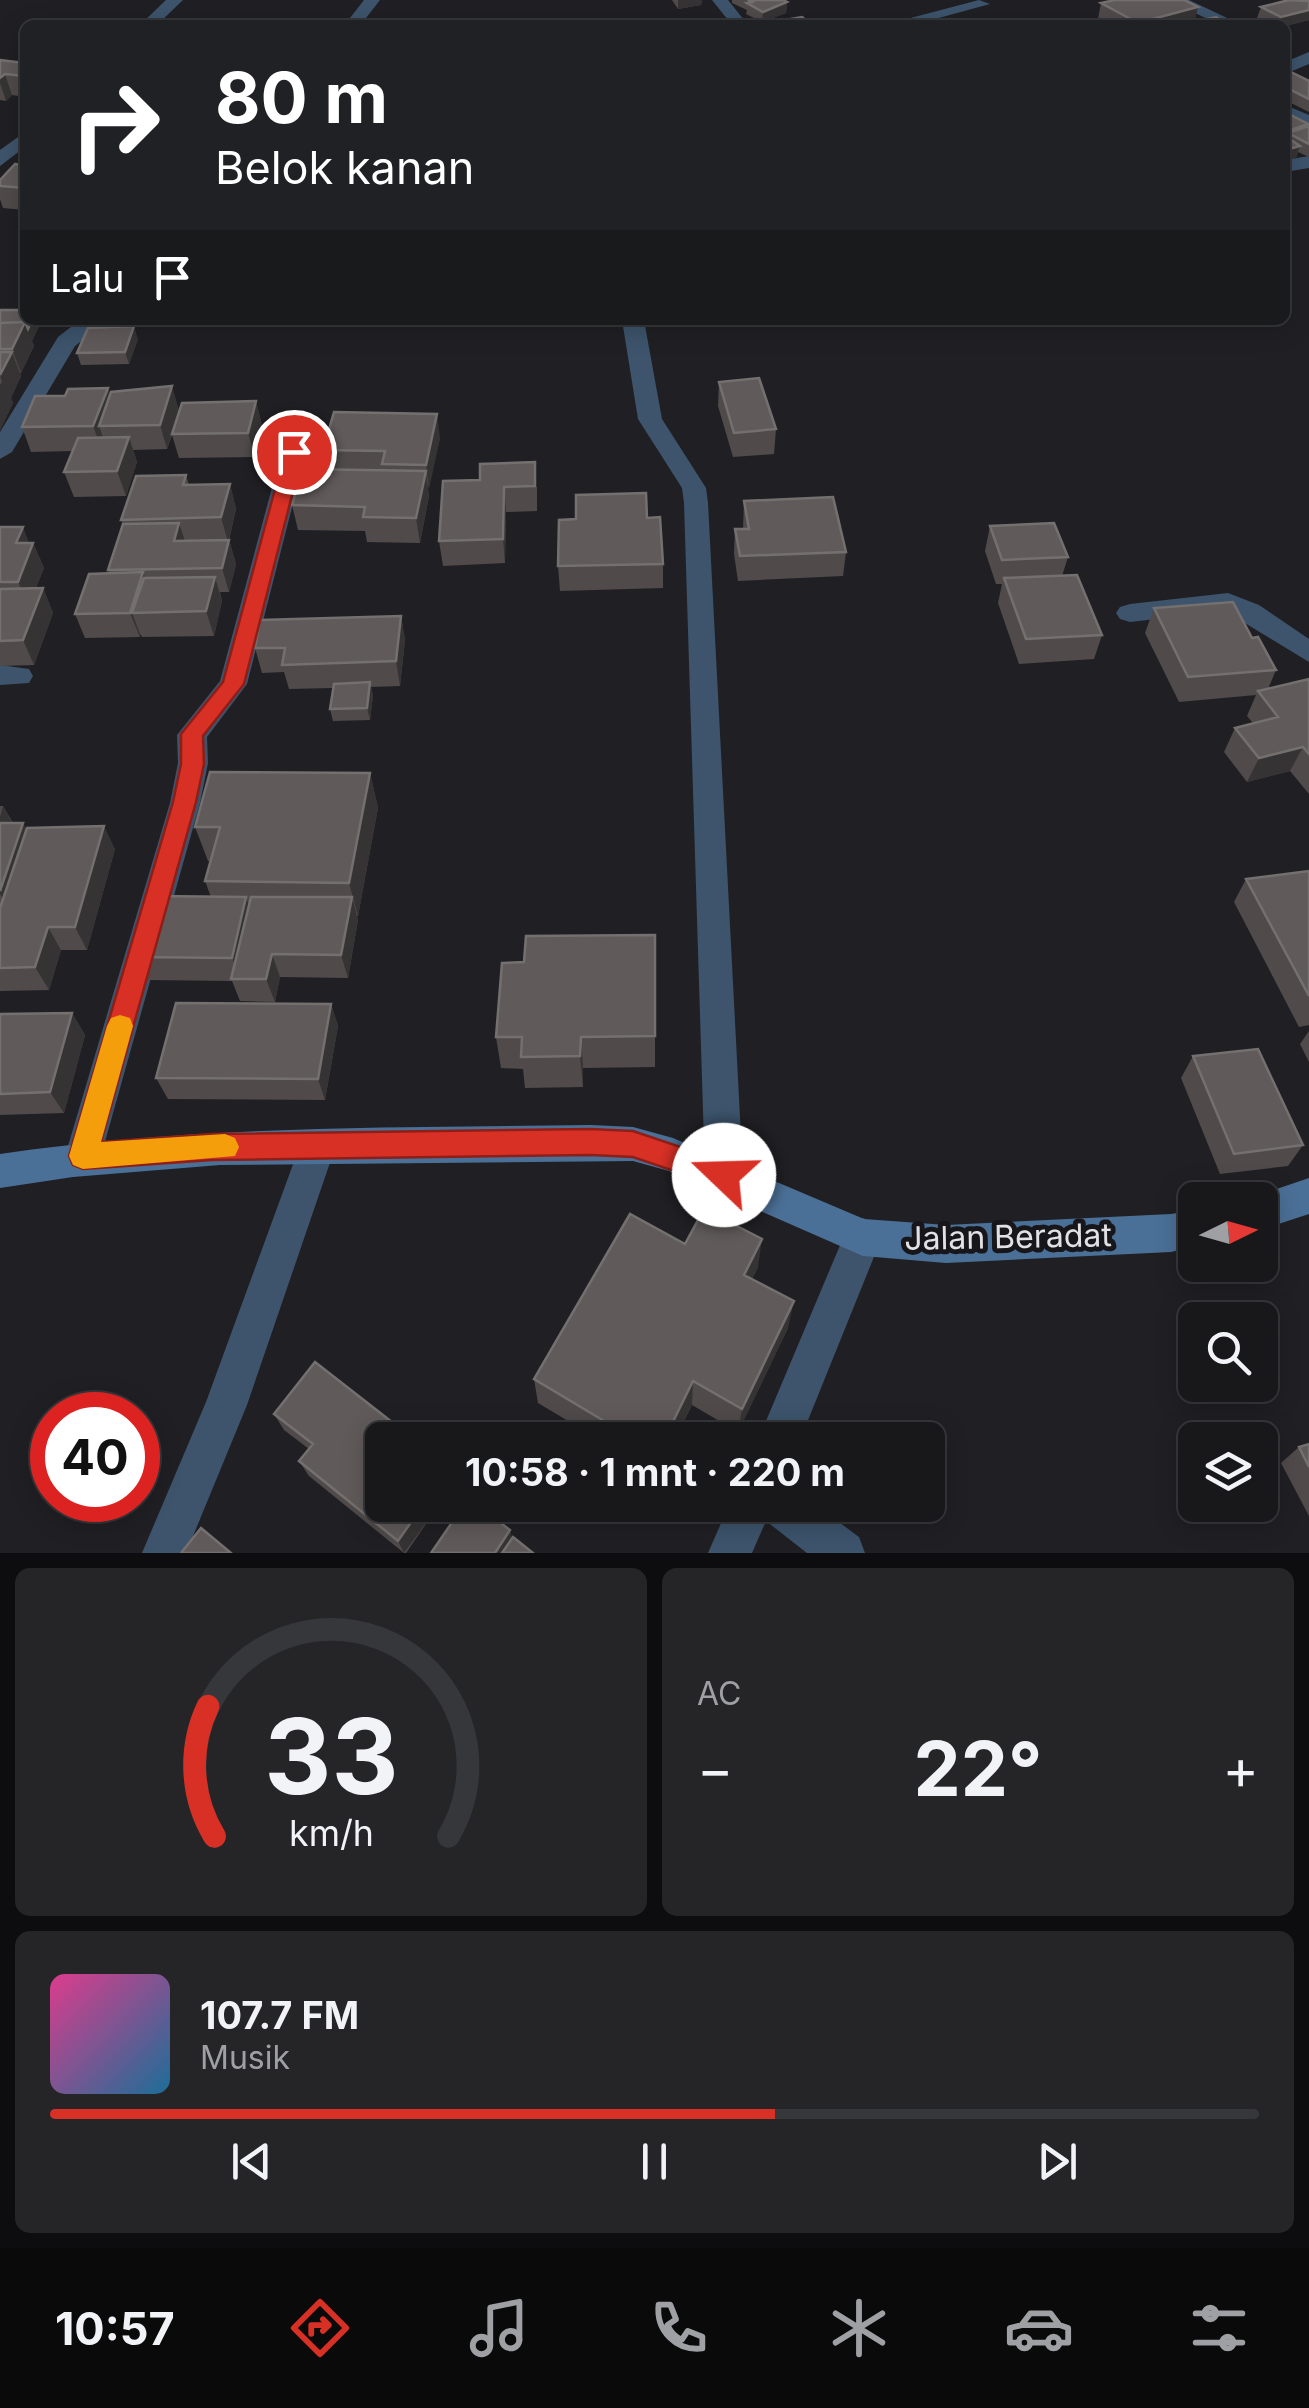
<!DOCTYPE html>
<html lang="id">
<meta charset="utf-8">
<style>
body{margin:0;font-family:Inter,sans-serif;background:#252528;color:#f1f3f6;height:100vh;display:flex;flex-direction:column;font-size:38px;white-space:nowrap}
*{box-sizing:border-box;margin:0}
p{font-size:32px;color:#9fa0a3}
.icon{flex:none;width:55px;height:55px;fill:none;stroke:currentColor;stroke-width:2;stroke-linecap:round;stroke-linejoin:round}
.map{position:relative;height:1553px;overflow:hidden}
.panel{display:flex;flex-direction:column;gap:15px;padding:15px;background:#0d0d0f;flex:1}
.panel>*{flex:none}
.top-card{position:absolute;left:20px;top:20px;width:1270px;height:305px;border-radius:15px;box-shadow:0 5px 25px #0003,0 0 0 2px #36373a;background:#202124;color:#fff;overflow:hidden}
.needle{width:65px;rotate:85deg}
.fabs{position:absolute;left:1178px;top:1182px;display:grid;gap:20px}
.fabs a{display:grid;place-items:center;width:100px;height:100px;border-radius:15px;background:#18181b;box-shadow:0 5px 25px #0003,0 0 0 2px #36373a;font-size:50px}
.speed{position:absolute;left:30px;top:1392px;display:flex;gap:20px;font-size:50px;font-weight:700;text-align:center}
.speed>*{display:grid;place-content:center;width:130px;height:130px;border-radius:50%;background:#18181b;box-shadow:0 5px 25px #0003,0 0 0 2px #36373a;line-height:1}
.speed .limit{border:15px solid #d22;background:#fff;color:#111}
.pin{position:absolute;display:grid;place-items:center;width:85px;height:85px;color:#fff;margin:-42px;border:5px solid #fff;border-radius:50%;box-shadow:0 2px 10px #0007}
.me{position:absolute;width:110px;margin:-55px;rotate:291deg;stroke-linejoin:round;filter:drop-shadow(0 0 8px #0008)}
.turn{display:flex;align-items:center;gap:35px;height:210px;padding:0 30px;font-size:45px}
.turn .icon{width:130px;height:130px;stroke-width:2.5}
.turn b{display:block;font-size:70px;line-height:85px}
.then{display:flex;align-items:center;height:95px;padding:0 30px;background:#0003;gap:20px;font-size:38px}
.big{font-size:75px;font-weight:700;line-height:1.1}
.panel .tile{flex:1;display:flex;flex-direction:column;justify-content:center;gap:15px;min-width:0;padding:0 35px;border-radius:15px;background:#252528}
.panel .dial{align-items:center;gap:0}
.dial svg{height:260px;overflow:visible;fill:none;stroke:#36373a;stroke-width:7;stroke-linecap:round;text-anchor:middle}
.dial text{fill:#f1f3f6;stroke:none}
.song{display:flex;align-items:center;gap:30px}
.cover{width:120px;height:120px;border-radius:15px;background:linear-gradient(135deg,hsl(330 70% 55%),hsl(200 70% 35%))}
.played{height:10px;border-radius:5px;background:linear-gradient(90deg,#d93025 60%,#36373a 60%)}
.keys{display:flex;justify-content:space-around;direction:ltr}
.heat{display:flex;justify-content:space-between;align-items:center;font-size:55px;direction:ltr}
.panel .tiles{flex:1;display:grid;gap:15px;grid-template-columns:1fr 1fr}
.tile:last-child{grid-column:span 2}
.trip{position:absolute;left:365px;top:1422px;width:580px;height:100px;border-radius:15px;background:#18181b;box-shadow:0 5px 25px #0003,0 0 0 2px #36373a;font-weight:700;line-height:100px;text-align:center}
.menu{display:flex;height:160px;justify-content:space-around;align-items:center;background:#0a0a0b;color:#9fa0a3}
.menu .icon{width:70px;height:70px}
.menu .on{color:#d93025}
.menu b{font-size:45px;color:#f1f3f6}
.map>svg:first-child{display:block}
</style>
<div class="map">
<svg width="1309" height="1553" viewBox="0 0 1309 1553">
<rect width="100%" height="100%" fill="#202024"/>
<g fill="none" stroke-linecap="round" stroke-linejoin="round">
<!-- street -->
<path fill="#3d546c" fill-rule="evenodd" d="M166,0H183L157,25H140Z
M364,0H380L366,18L372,25H355L350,18Z
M712,0H728L748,25H732Z
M979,0L990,4L913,25H884Z
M1168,0H1189L1242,25H1220Z
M1309,52V64L1285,74V62Z
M1285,105L1309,115V127L1285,117Z
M25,132V147L0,166V150Z
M1309,156V168L1285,172V160Z
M80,320H108L75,346L12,452L0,459V432L58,337Z
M622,320H644L662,419L706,488L708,503L743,1175L737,1187L724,1192L711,1187L705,1175L684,503L682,488L638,419Z
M303,410L315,417L247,684L207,737L208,763L200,803L101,1156L96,1168L83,1173L70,1168L65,1156L170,803L178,763L177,735L220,681L291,417Z
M1228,593L1259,605L1309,639V662L1225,611L1130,622L1120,619L1116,613L1120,607L1130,604Z
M0,665L29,669L33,676L29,683L0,685Z
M317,1131L330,1136L335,1148L247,1405L186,1553H142L206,1402L299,1148L304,1136Z
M863,1218L877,1224L882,1237L800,1440H758L849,1224Z
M729,1505H816L859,1537L865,1553H807L766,1521L752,1553H708Z"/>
<!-- secondary -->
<path fill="#4b7097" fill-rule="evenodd" d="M591,1125L633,1127L673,1138L864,1219L946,1225L1171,1214L1195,1210V1246L1171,1252L946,1263L863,1256L669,1171L633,1161L220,1165L73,1177L0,1188V1154C196,1125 393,1128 591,1125Z
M1309,1178V1214L1260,1230V1200L1247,1199Z"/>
</g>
<!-- wall -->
<path fill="#504a4a" d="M672,0H702L701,5L678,9Z
M732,0H783L787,2L786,13L762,22L746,14L747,10L732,3Z
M1309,1V20L1285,26L1272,25L1257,18L1261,7Z
M1101,3L1194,22L1228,25H1098L1097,24Z
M0,60L25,63V97L12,95L6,101L0,100Z
M1285,74L1309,81V112L1285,100Z
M1285,112L1307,127L1309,126V157L1298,152L1296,158L1285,160Z
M25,165V210L3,208L0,199V180Z
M0,310L25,320H41V322L32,341L34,346L21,373H20L21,376L11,398L13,403L0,430Z
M242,320H274L273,322Z
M138,339L129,364L81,365L77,353Z
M719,382L776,429L774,454L733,457L718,406Z
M108,388L110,395L179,410L256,401L262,426L255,457L179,458L172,435L167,449L133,450L137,462L126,496L74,497L64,472L73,451L31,452L22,427L65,396Z
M440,438L428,489L429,496L420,543L367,542L365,531L298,530L292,505L327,470L323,450Z
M186,475L189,485L230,484L236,509L229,540L236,564L229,592H220L222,601L214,636L142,637L140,634V637L85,638L75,614L109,573L108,570L123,525L121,520Z
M443,481L537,487V511L506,512L505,563L443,566L439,541Z
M744,501L846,552L843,576L738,581L734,554L735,529H743Z
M647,518L663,564V588L560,591L558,566Z
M990,526L1068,557L1062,576L1102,635L1094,659L1019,664L998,603L1002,584H996L985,551Z
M0,527L30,543H33L44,568L36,588H43L53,613L34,665L0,666Z
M1154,608L1252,638L1276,670L1268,689L1309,679V794L1290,771L1247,782L1224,752L1235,728L1253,723L1247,716L1256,695L1179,702L1145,633Z
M401,616L405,640L400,686L371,687L373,695L370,720L333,721L330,709L333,688L289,689L284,672L262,673L255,648Z
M370,773L378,808L358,916H357L358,920L348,978L280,977L275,1002L240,1001L232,981L147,980L136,957L211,897L205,881L210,861H208L195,827Z
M0,806H3L13,823H23L26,830L115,849L87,950H61L49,990L0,991Z
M1309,871V1025L1299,1027L1234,902L1246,879Z
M655,935V1067L583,1068V1087L525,1088L523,1069L501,1068L496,1037L524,962Z
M331,1004L338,1026L325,1100L168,1099L156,1078Z
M72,1013L85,1035L64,1113L0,1115V1014Z
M1309,1031V1062L1300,1044Z
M1193,1056L1303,1145L1288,1166L1220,1174L1181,1078Z
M685,1244L758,1267L752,1279L788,1328L738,1432L692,1405L675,1440H600L538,1403L534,1379Z
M274,1414L415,1440L382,1505H439L406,1553H404L309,1476L299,1461L309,1449L284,1430Z
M1309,1444V1516L1281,1463L1299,1447Z"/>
<!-- shaded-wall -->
<path fill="#363334" d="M678,0H702L701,5L678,9Z
M787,2L786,13L762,22L763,12Z
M1198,7L1194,25H1137L1138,23Z
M1309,10V20L1285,26L1279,25L1281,17Z
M5,74L12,95L6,101L0,83V78Z
M1308,124L1304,135L1288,133L1285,142V132Z
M1300,146L1296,158L1285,160V150Z
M32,320H41V322L32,341L34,346L21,373L12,349L25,322Z
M134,326L138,339L129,364L125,352Z
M12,352L21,376L11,398L13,403L0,430V385L2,382L0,375Z
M172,386L179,410L167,449L160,425Z
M108,388L116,413L99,426L105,443L102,450L93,426Z
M256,401L262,426L255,457L248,433Z
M437,414L440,438L429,489L426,465Z
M129,437L137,462L126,496L117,471Z
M426,471L429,496L420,543L416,518Z
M230,484L236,509L228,542L221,517Z
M504,487L506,512L505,563L503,539Z
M179,523L187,547L174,541Z
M23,527L31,548L33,543L44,568L29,606L18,582L16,543Z
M229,540L236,564L229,592L222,568Z
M143,572L152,597L132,613L140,634V637L130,613Z
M215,577L222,601L214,636L206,611Z
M43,588L53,613L34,665L23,640Z
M401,616L405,640L400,686L396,661Z
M370,682L373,695L370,720L367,708Z
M1303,747L1290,771L1247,782L1259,758Z
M370,773L378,808L358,916L349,883Z
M3,806L16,830L0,827V817Z
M23,823L35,846L13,916L0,894V891Z
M104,826L115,849L87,950L75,927Z
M246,897L255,921L241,981L232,958Z
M352,897L358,920L348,978L341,955Z
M48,927L61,950L49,990L35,967Z
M272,954L280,977L275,1002L266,979Z
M331,1004L338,1026L325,1100L318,1079Z
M72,1013L85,1035L64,1113L50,1092Z
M581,1037L583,1068V1087L580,1056Z
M762,1239L758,1267L740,1302L744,1275Z
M794,1301L788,1328L738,1432L742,1409Z
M693,1381L692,1405L675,1440H664Z
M423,1505H439L404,1553L398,1541Z
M510,1530L514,1544L508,1553H495Z"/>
<!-- building -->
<path fill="#605b5a" stroke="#747070" stroke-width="2.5" d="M748,0H783L787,2L763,12L747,3L752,2Z
M1115,0H1184L1198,7L1138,23L1101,3Z
M1289,0L1309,1V10L1281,17L1261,7Z
M802,17L811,25H784L779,21Z
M1216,17L1228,24L1222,25L1187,24Z
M775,21L780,25H756Z
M337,23H364L362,25H335Z
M0,60L25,63V76L5,74L0,78Z
M1291,72L1309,81V99L1285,87V74Z
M1285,112L1308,124L1285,132Z
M1309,126V144L1288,133Z
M1285,136L1300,146L1285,150Z
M15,164L25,165V188L0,186V180Z
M0,310H25V320H32L28,329L25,322L0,323Z
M25,322L12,349H0V323Z
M134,326L125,352L77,353L88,328Z
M0,352H12L0,375Z
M759,378L776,429L734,433L719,382Z
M172,386L160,425L99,426L111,392Z
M108,388L93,426L22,427L35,396H65L68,389Z
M256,401L248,433L172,434L182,403Z
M334,412L437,414L426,465L382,464L385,451L323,450Z
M129,437L117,471L64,472L78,438Z
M535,462V486L504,487L503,539L439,541L443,481L480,480V464Z
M303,469L426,471L416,518L363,517L365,507L292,505Z
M186,475L183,485L230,484L221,517L121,520L136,476Z
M646,493L647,518L660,517L663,564L558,566L559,520L576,519V495Z
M833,497L846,552L740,556L735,529H749L744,501Z
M179,523L174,541L229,540L222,568L108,570L123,524Z
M1054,523L1068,557L1002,560L990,526Z
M0,527H23L16,543H33L18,582H0Z
M143,572L130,613L75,614L89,574Z
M1077,575L1102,635L1026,639L1004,578Z
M215,577L206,611L132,613L144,578Z
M43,588L23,640L0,641V589Z
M1233,602L1252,638L1258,637L1276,670L1188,677L1154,608Z
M401,616L396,661L282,665L285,648H255L260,620Z
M1309,679V754L1303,747L1259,758L1235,728L1278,717L1258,691Z
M370,682L367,708L330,709L334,684Z
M210,772L370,773L349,883L205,881L220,827H195Z
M0,823H23L0,891Z
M104,826L75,927H48L35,967L0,968V908L27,828Z
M1309,871V996L1246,879Z
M155,896L246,897L232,958L136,957Z
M251,897H352L341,955L272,954L266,979H231Z
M655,935V1036L581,1037L580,1056L521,1057L522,1037H496L502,963L524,962L526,936Z
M176,1003L331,1004L318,1079L156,1078Z
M72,1013L50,1092L0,1094V1014Z
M1258,1049L1303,1145L1234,1154L1193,1056Z
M704,1209L762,1239L744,1275L794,1301L742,1409L693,1381L664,1440H636L534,1379L630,1214L685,1244Z
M315,1362L415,1440H382V1505H423L398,1541L299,1461L313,1444L274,1414Z
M1309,1444V1467L1299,1447Z
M464,1505H477L510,1530L495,1553H431Z
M201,1528L231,1553H181Z
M513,1537L533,1553H502Z"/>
<!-- route -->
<path fill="#d93025" stroke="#8d1f18" stroke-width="2.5" d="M294,446L303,452L244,684L203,736L204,764L196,802L101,1142L212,1134L591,1129L633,1131L734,1165L738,1175L734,1184L724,1188L633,1157L591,1155L212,1160L83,1169L73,1165L69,1156L173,802L181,764V734L223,682L285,452Z"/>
<!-- slow -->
<path fill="#f59e0b" d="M120,1015L130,1018L133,1026L101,1142L225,1134L235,1138L239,1147L235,1156L83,1169L73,1165L69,1156L107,1026L111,1018Z"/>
<g text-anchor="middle" stroke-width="10" stroke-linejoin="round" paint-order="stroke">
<!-- near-street labels -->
<g font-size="32" fill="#e2e2e5" stroke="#17161b">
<text transform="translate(1008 1237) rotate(-1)" y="11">Jalan Beradat</text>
</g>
</g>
</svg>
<div class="fabs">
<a><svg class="needle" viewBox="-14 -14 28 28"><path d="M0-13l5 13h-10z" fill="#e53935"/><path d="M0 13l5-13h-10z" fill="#9fa0a3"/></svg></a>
<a><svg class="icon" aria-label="search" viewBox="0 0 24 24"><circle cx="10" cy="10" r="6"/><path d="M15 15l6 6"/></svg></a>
<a><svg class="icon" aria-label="layers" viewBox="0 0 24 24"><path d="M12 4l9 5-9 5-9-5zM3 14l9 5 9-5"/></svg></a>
</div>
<div class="speed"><div class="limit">40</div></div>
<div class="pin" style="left:294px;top:452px;background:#d93025"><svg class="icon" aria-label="arrive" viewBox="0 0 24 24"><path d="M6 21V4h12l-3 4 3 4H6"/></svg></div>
<svg class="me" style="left:724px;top:1175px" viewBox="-20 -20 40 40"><circle r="19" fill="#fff"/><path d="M0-13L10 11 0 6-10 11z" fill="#d93025"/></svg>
<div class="trip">10:58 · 1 mnt · 220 m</div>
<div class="top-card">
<div class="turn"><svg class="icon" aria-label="right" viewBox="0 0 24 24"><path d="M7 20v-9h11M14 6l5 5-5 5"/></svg><div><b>80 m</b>Belok kanan</div></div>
<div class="then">Lalu<svg class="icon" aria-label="arrive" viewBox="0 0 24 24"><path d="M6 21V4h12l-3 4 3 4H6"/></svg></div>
</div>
</div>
<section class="panel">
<div class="tiles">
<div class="tile dial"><svg viewBox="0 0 100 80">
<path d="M14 69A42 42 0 1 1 86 69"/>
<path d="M14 69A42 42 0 0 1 12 29" stroke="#d93025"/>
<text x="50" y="56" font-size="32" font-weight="700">33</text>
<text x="50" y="72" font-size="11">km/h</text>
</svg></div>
<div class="tile"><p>AC</p>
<div class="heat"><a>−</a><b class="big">22°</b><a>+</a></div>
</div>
<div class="tile">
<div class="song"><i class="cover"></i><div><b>107.7 FM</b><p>Musik</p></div></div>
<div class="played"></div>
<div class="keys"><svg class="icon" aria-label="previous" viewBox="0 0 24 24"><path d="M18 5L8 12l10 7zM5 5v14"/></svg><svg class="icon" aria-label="pause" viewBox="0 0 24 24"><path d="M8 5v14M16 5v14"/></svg><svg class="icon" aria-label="next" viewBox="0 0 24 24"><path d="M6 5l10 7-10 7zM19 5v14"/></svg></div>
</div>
</div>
</section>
<nav class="menu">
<b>10:57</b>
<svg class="icon on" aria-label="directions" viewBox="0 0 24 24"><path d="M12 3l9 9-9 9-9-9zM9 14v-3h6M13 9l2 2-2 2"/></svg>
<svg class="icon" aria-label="music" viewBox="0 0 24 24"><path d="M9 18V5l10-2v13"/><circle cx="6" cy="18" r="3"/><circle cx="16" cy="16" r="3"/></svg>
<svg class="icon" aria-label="phone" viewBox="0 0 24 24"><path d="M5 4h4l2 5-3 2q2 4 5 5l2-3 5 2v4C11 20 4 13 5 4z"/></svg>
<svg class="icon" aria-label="climate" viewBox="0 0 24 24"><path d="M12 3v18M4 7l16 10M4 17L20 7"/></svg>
<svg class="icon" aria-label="car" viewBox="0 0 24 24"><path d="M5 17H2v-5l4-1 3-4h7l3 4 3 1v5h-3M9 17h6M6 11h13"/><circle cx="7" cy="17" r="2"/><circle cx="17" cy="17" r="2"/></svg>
<svg class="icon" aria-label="filters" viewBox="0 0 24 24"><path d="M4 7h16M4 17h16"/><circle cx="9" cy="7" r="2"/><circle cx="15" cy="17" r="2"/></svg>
</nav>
